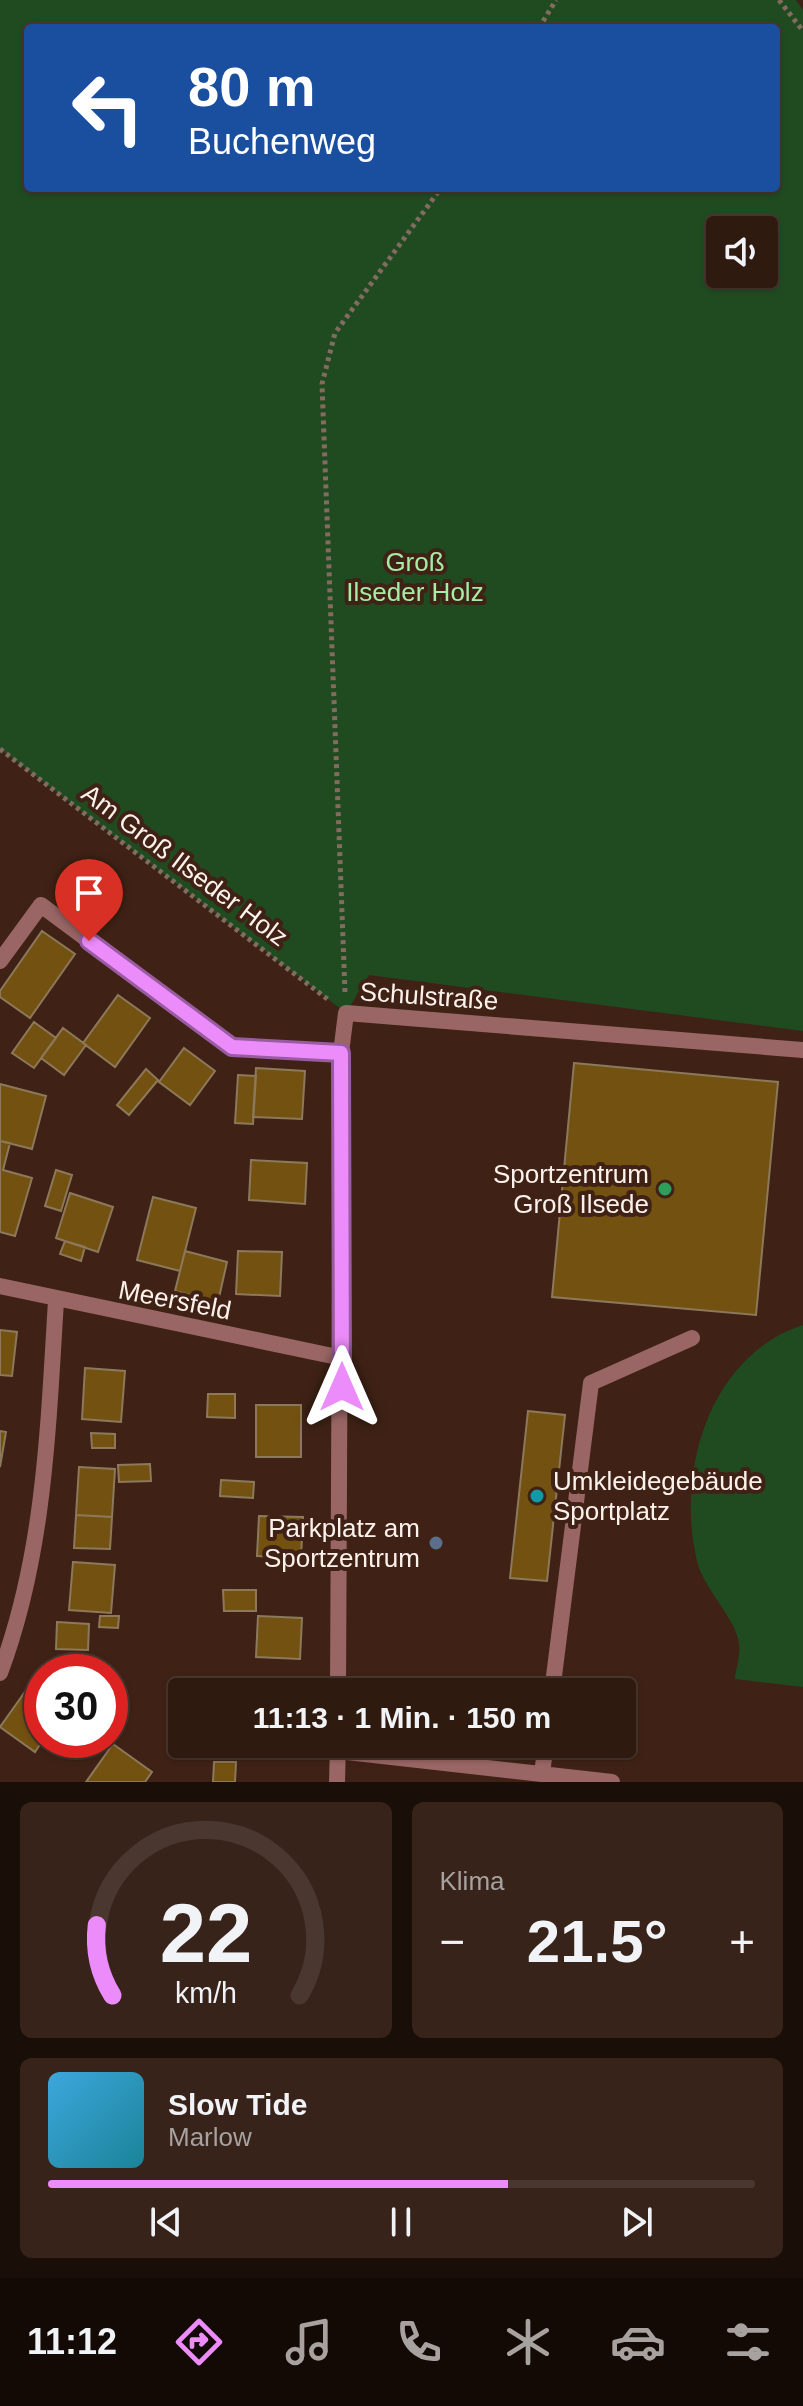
<!DOCTYPE html>
<html lang="de">
<meta charset="utf-8">
<style>
body{margin:0;font-family:Arial,sans-serif;background:#372319;color:#f1f3f6;height:100vh;display:flex;flex-direction:column;font-size:30px;white-space:nowrap}
*{box-sizing:border-box;margin:0}
p{font-size:26px;color:#a7a19f}
.icon{flex:none;width:44px;height:44px;fill:none;stroke:currentColor;stroke-width:2;stroke-linecap:round;stroke-linejoin:round}
.map{position:relative;height:1782px;overflow:hidden}
.sheet{display:flex;flex-direction:column;gap:20px;padding:20px;background:#1a0e09;flex:1}
.sheet>*{flex:none}
.banner{position:absolute;left:24px;top:24px;width:756px;height:168px;border-radius:8px;box-shadow:0 2px 6px #0004,0 0 0 2px #4a3830;background:#1a4fa0;color:#fff;overflow:hidden}
.buttons{position:absolute;left:706px;top:216px;display:grid;gap:16px}
.buttons a{display:grid;place-items:center;width:72px;height:72px;border-radius:8px;background:#2f1a10;box-shadow:0 2px 6px #0004,0 0 0 2px #4a3830;font-size:40px}
.speed{position:absolute;left:24px;top:1654px;display:flex;gap:16px;font-size:40px;font-weight:700;text-align:center}
.speed>*{display:grid;place-content:center;width:104px;height:104px;border-radius:50%;background:#2f1a10;box-shadow:0 2px 6px #0004,0 0 0 2px #4a3830;line-height:1}
.speed .limit{border:12px solid #d22;background:#fff;color:#111}
.pin{position:absolute;display:grid;place-items:center;width:68px;height:68px;color:#fff;margin:-82px -34px;border-radius:50% 50% 50% 0;rotate:-45deg;box-shadow:0 0 8px #0007}
.pin .icon{rotate:45deg}
.me{position:absolute;width:88px;margin:-44px;rotate:0deg;stroke-linejoin:round;filter:drop-shadow(0 0 6px #0008)}
.turn{display:flex;align-items:center;gap:28px;height:168px;padding:0 32px;font-size:36px}
.turn .icon{width:104px;height:104px;stroke-width:2.5}
.turn b{display:block;font-size:56px;line-height:68px}
.big{font-size:60px;font-weight:600;line-height:1.1}
.sheet .tile{flex:1;display:flex;flex-direction:column;justify-content:center;gap:12px;min-width:0;padding:0 28px;border-radius:12px;background:#372319}
.sheet .dial{align-items:center;gap:0}
.dial svg{height:208px;overflow:visible;fill:none;stroke:#4a3830;stroke-width:7;stroke-linecap:round;text-anchor:middle}
.dial text{fill:#f1f3f6;stroke:none}
.song{display:flex;align-items:center;gap:24px}
.cover{width:96px;height:96px;border-radius:12px;background:linear-gradient(135deg,hsl(200 70% 55%),hsl(190 70% 35%))}
.played{height:8px;border-radius:4px;background:linear-gradient(90deg,#ec8cfa 65%,#4a3830 65%)}
.keys{display:flex;justify-content:space-around;direction:ltr}
.heat{display:flex;justify-content:space-between;align-items:center;font-size:44px;direction:ltr}
.sheet .tiles{flex:1;display:grid;gap:20px;grid-template-columns:1fr 1fr}
.tile:last-child{grid-column:span 2}
.trip{position:absolute;left:168px;top:1678px;width:468px;height:80px;border-radius:8px;background:#2f1a10;box-shadow:0 2px 6px #0004,0 0 0 2px #4a3830;font-weight:600;line-height:80px;text-align:center}
.menu{display:flex;height:128px;justify-content:space-around;align-items:center;background:#130a06;color:#a7a19f}
.menu .icon{width:56px;height:56px}
.menu .active{color:#ec8cfa}
.menu b{font-size:36px;color:#f1f3f6}
.map>svg:first-child{display:block}
</style>
<div class="map">
<svg width="803" height="1782" viewBox="0 0 803 1782">
<rect width="100%" height="100%" fill="#3f2215"/>
<!-- green -->
<path fill="#204b21" fill-rule="evenodd" d="M0,0H796L803,10V1031L369,975L346,1013L0,749ZM28,28H776V188H28ZM720,230H764V274H720Z
M803,1325V1687L735,1679C736,1669 741,1653 739,1643C735,1617 703,1588 697,1561C676,1473 708,1356 803,1325Z"/>
<!-- building -->
<path fill="#735110" stroke="#8c795b" stroke-width="2" d="M42,931L75,954L30,1018L0,997V991Z
M118,995L150,1018L115,1067L83,1043Z
M34,1022L56,1038L34,1068L12,1053Z
M63,1028L86,1045L64,1075L41,1058Z
M184,1048L215,1071L190,1105L159,1082Z
M574,1063L778,1082L756,1315L552,1297Z
M256,1068L305,1071L302,1119L253,1117Z
M146,1069L158,1080L129,1115L117,1105Z
M238,1075L256,1076L253,1124L235,1123Z
M0,1084L46,1096L32,1149L0,1141Z
M0,1141L10,1143L3,1170L32,1178L15,1236L0,1232Z
M251,1160L307,1163L305,1204L249,1200Z
M56,1170L72,1175L61,1211L45,1206Z
M70,1193L113,1207L98,1252L56,1238Z
M153,1197L196,1208L180,1271L137,1260Z
M65,1241L85,1247L81,1261L60,1254Z
M185,1251L227,1262L218,1302L175,1291Z
M238,1251L282,1252L280,1296L236,1294Z
M0,1330L17,1332L12,1376L0,1375Z
M85,1368L125,1371L121,1422L82,1419Z
M208,1394H235V1418L207,1417Z
M256,1405H301V1457H256Z
M528,1411L565,1415L547,1581L510,1578Z
M0,1431L6,1432L0,1467Z
M91,1433L115,1434V1448H92Z
M150,1464L151,1481L119,1482L118,1465Z
M79,1467L115,1469L112,1517L76,1515Z
M221,1480L254,1482L253,1498L220,1496Z
M76,1515L112,1517L110,1549L74,1548Z
M259,1516L303,1517L301,1558L257,1556Z
M73,1562L115,1565L111,1613L69,1610Z
M223,1590H256V1611H224Z
M100,1616H119L118,1628L99,1627Z
M258,1616L302,1618L300,1659L256,1657Z
M57,1622L89,1624L88,1650L56,1649Z
M41,1669L45,1672L42,1690L32,1682Z
M32,1682L42,1690L43,1740L35,1752L0,1727Z
M113,1744L152,1772L145,1782H86Z
M247,1744H300V1754L247,1753Z
M214,1762H236L235,1782H213Z"/>
<g fill="none" stroke-linecap="round" stroke-linejoin="round">
<!-- path -->
<path stroke="#826b61" stroke-width="5" stroke-dasharray="4 4" stroke-linecap="butt" d="M779,0L803,31
M539,28L556,0
M0,749L330,1001
M345,992L322,384L335,333L441,188"/>
<!-- lane -->
<path stroke="#996665" stroke-width="16" d="M552,1692L591,1383L692,1338
M338,1751L612,1782
M542,1773L546,1744"/>
<!-- street -->
<path stroke="#996665" stroke-width="16" d="M0,961L41,905L232,1047L341,1053
M0,1286L342,1358
M0,1673C45,1553 48,1427 56,1301
M338,1692L341,1053L346,1013L803,1050
M337,1782L338,1744"/>
</g>
<g fill="none" stroke-linecap="round" stroke-linejoin="round">
<!-- route casing -->
<g stroke="#995ba2" stroke-width="20">
<path id="route" d="M89,941L232,1047L341,1053L342,1387"/>
</g>
<!-- route -->
<use href="#route" stroke="#ec8cfa" stroke-width="14"/>
</g>
<!-- markers -->
<circle fill="#2e9e5b" stroke="#3f2215" stroke-width="3" cx="665" cy="1189" r="8"/>
<circle fill="#0f9aa8" stroke="#3f2215" stroke-width="3" cx="537" cy="1496" r="8"/>
<circle fill="#5c6f8a" stroke="#3f2215" stroke-width="3" cx="436" cy="1543" r="8"/>
<g text-anchor="middle" stroke-width="8" stroke-linejoin="round" paint-order="stroke">
<!-- park labels -->
<g font-size="26" fill="#a6eca5" stroke="#3f2215">
<text x="415" y="571">Groß<tspan x="415" dy="30">Ilseder Holz</tspan></text>
</g>
<!-- street labels -->
<g font-size="26" fill="#fdf1ec" stroke="#3f2215">
<text transform="translate(185 865) rotate(37)" y="9">Am Groß Ilseder Holz</text>
<text transform="translate(429 996) rotate(4)" y="9">Schulstraße</text>
<text transform="translate(175 1300) rotate(11)" y="9">Meersfeld</text>
</g>
<!-- poi labels -->
<g font-size="26" fill="#fdf1ec" stroke="#3f2215" text-anchor="end">
<text x="649" y="1183">Sportzentrum<tspan x="649" dy="30">Groß Ilsede</tspan></text>
<text x="553" y="1490" text-anchor="start">Umkleidegebäude<tspan x="553" dy="30">Sportplatz</tspan></text>
<text x="420" y="1537">Parkplatz am<tspan x="420" dy="30">Sportzentrum</tspan></text>
</g>
</g>
</svg>
<div class="buttons">
<a><svg class="icon" aria-label="sound" viewBox="0 0 24 24"><path d="M4 9h4l5-4v14l-5-4H4zM17 9q2 3 0 6"/></svg></a>
</div>
<div class="speed"><div class="limit">30</div></div>
<div class="pin" style="left:89px;top:941px;background:#d93025"><svg class="icon" aria-label="arrive" viewBox="0 0 24 24"><path d="M6 21V4h12l-3 4 3 4H6"/></svg></div>
<svg class="me" style="left:342px;top:1387px" viewBox="-20 -20 40 40"><path d="M0-17L14 15 0 8-14 15z" fill="#ec8cfa" stroke="#fff" stroke-width="4"/></svg>
<div class="trip">11:13 · 1 Min. · 150 m</div>
<div class="banner">
<div class="turn"><svg class="icon" aria-label="left" viewBox="0 0 24 24"><path d="M17 20v-9H6M10 6l-5 5 5 5"/></svg><div><b>80 m</b>Buchenweg</div></div>
</div>
</div>
<section class="sheet">
<div class="tiles">
<div class="tile dial"><svg viewBox="0 0 100 80">
<path d="M14 69A42 42 0 1 1 86 69"/>
<path d="M14 69A42 42 0 0 1 8 42" stroke="#ec8cfa"/>
<text x="50" y="56" font-size="32" font-weight="700">22</text>
<text x="50" y="72" font-size="11">km/h</text>
</svg></div>
<div class="tile"><p>Klima</p>
<div class="heat"><a>−</a><b class="big">21.5°</b><a>+</a></div>
</div>
<div class="tile">
<div class="song"><i class="cover"></i><div><b>Slow Tide</b><p>Marlow</p></div></div>
<div class="played"></div>
<div class="keys"><svg class="icon" aria-label="previous" viewBox="0 0 24 24"><path d="M18 5L8 12l10 7zM5 5v14"/></svg><svg class="icon" aria-label="pause" viewBox="0 0 24 24"><path d="M8 5v14M16 5v14"/></svg><svg class="icon" aria-label="next" viewBox="0 0 24 24"><path d="M6 5l10 7-10 7zM19 5v14"/></svg></div>
</div>
</div>
</section>
<nav class="menu">
<b>11:12</b>
<svg class="icon active" aria-label="directions" viewBox="0 0 24 24"><path d="M12 3l9 9-9 9-9-9zM9 14v-3h6M13 9l2 2-2 2"/></svg>
<svg class="icon" aria-label="music" viewBox="0 0 24 24"><path d="M9 18V5l10-2v13"/><circle cx="6" cy="18" r="3"/><circle cx="16" cy="16" r="3"/></svg>
<svg class="icon" aria-label="phone" viewBox="0 0 24 24"><path d="M5 4h4l2 5-3 2q2 4 5 5l2-3 5 2v4C11 20 4 13 5 4z"/></svg>
<svg class="icon" aria-label="climate" viewBox="0 0 24 24"><path d="M12 3v18M4 7l16 10M4 17L20 7"/></svg>
<svg class="icon" aria-label="car" viewBox="0 0 24 24"><path d="M5 17H2v-5l4-1 3-4h7l3 4 3 1v5h-3M9 17h6M6 11h13"/><circle cx="7" cy="17" r="2"/><circle cx="17" cy="17" r="2"/></svg>
<svg class="icon" aria-label="filters" viewBox="0 0 24 24"><path d="M4 7h16M4 17h16"/><circle cx="9" cy="7" r="2"/><circle cx="15" cy="17" r="2"/></svg>
</nav>
